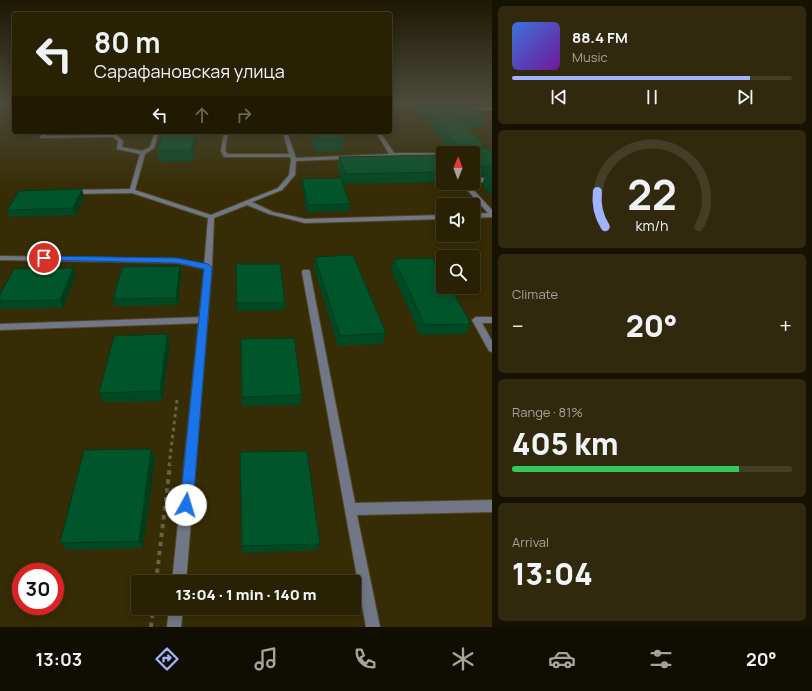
<!DOCTYPE html>
<meta charset="utf-8">
<style>
body{margin:0;font-family:Manrope,sans-serif;background:#30290e;color:#f1f3f6;height:100vh;display:flex;flex-direction:column;font-size:15px;white-space:nowrap}
*{box-sizing:border-box;margin:0}
p{font-size:13px;color:#a5a39a}
.icon{flex:none;width:22px;height:22px;fill:none;stroke:currentColor;stroke-width:2;stroke-linecap:round;stroke-linejoin:round}
.map{position:relative;flex:1;overflow:hidden}
.panel{display:flex;flex-direction:column;gap:6px;padding:6px;background:#161202;width:320px}
.panel>*{flex:none}
.banner{position:absolute;left:12px;top:12px;width:380px;height:122px;border-radius:4px;box-shadow:0 2px 10px #0003,0 0 0 1px #443e26;background:#282104;color:#f1f3f6;overflow:hidden}
.needle{width:26px;rotate:1deg}
.buttons{position:absolute;left:436px;top:146px;display:grid;gap:8px}
.buttons a{display:grid;place-items:center;width:44px;height:44px;border-radius:4px;background:#282104;box-shadow:0 2px 10px #0003,0 0 0 1px #443e26;font-size:20px}
.speed{position:absolute;left:12px;top:563px;display:flex;gap:8px;font-size:20px;font-weight:700;text-align:center}
.speed>*{display:grid;place-content:center;width:52px;height:52px;border-radius:50%;background:#282104;box-shadow:0 2px 10px #0003,0 0 0 1px #443e26;line-height:1}
.speed .limit{border:6px solid #d22;background:#fff;color:#111}
.pin{position:absolute;display:grid;place-items:center;width:34px;height:34px;color:#fff;margin:-17px;border:2px solid #fff;border-radius:50%;box-shadow:0 1px 4px #0007}
.me{position:absolute;width:44px;margin:-22px;rotate:6deg;stroke-linejoin:round;filter:drop-shadow(0 0 3px #0008)}
.turn{display:flex;align-items:center;gap:14px;height:84px;padding:0 16px;font-size:18px}
.turn .icon{width:52px;height:52px;stroke-width:2.5}
.turn b{display:block;font-size:28px;line-height:34px}
.lanes{display:flex;align-items:center;height:38px;padding:0 16px;background:#0003;justify-content:center;gap:20px;direction:ltr}
.lanes .off{opacity:.35}
.big{font-size:30px;font-weight:800;line-height:1.1}
.panel .card{flex:1;display:flex;flex-direction:column;justify-content:center;gap:6px;min-width:0;padding:0 14px;border-radius:6px;background:#30290e}
.panel .dial{align-items:center;gap:0}
.dial svg{height:104px;overflow:visible;fill:none;stroke:#443e26;stroke-width:7;stroke-linecap:round;text-anchor:middle}
.dial text{fill:#f1f3f6;stroke:none}
.song{display:flex;align-items:center;gap:12px}
.cover{width:48px;height:48px;border-radius:6px;background:linear-gradient(135deg,hsl(220 70% 55%),hsl(280 70% 35%))}
.played{height:4px;border-radius:2px;background:linear-gradient(90deg,#a1b3fd 85%,#443e26 85%)}
.keys{display:flex;justify-content:space-around;direction:ltr}
.heat{display:flex;justify-content:space-between;align-items:center;font-size:22px;direction:ltr}
.charge{height:6px;border-radius:3px;background:linear-gradient(90deg,#34c759 81%,#443e26 0)}
.trip{position:absolute;left:131px;top:575px;width:230px;height:40px;border-radius:4px;background:#282104;box-shadow:0 2px 10px #0003,0 0 0 1px #443e26;font-weight:800;line-height:40px;text-align:center}
.tabs{display:flex;height:64px;justify-content:space-around;align-items:center;background:#100d02;color:#a5a39a}
.tabs .icon{width:28px;height:28px}
.tabs .active{color:#a1b3fd}
.tabs b{font-size:18px;color:#f1f3f6}
main{display:flex;flex:1;min-height:0}
.map>svg:first-child{display:block}
</style>
<main>
<div class="map">
<svg width="492" height="627" viewBox="0 0 492 627">
<rect width="100%" height="100%" fill="#362c05"/>
<g fill="none" stroke-linecap="round" stroke-linejoin="round">
<!-- lane casing -->
<g stroke="#514824" stroke-width="2">
<path id="lane" d="M390,103L427,105L429,106L427,107L390,105Z
M465,107L492,108V110L464,109L463,108Z
M44,132H48L46,136L113,135L114,132H118L117,136L123,141L122,147L142,151L150,147L155,132H159L154,148L145,154L135,190L211,215L278,188L289,175L291,160L290,157H224L221,151L224,132H228L225,151L228,154H289L283,132H287L296,158L389,154L376,132H380L394,153H443V157H392L296,161L295,175L282,190L252,202L273,212L305,219L443,215V219L305,223L269,214L247,205L214,218L212,267L208,269L204,267L208,218L132,193L72,194L69,192L72,190L130,189L140,154L117,149L118,141L113,137L40,138V137Z
M473,178H492V182H473Z
M461,183H467L492,210V217L473,218V214L488,213Z
M303,270H309L310,272L355,503L492,500V512L357,515L380,627H366L302,272Z
M204,317L208,320L204,323L0,330V324Z
M476,317H492V323H482L492,341V352L489,351L472,320Z"/>
</g>
<!-- street casing -->
<g stroke="#514824" stroke-width="2">
<path id="street" d="M0,256L177,259L208,265L212,267L186,582H172L204,269L177,263L0,260Z
M169,608H183L181,627H167Z"/>
</g>
<!-- path-far1 -->
<path stroke="#6b6241" stroke-width="3" stroke-dasharray="3.5 3.5" stroke-linecap="butt" d="M169,466L177,400"/>
<!-- path -->
<path stroke="#6b6241" stroke-width="4" stroke-dasharray="4.5 4.5" stroke-linecap="butt" d="M156,582L170,465
M151,627L153,608"/>
<!-- lane -->
<use href="#lane" fill="#727787" fill-rule="evenodd"/>
<!-- street -->
<use href="#street" fill="#727787" fill-rule="evenodd"/>
</g>
<!-- wall -->
<path fill="#014924" d="M417,102H467L485,118L481,127L468,128L482,147L492,152V196L482,184L485,176H474L473,178V153H452L415,109Z
M197,132L193,161L159,162L157,150Z
M309,132H341L344,139L342,151H315Z
M443,155V182L344,184L337,167L339,157Z
M302,179L350,204L349,211L307,212L302,185Z
M84,196L76,215L10,217L7,210Z
M315,257L386,333L382,344L338,346L314,268Z
M394,259L471,324L465,334L420,335L391,270Z
M236,264L285,303V310L237,311Z
M181,273L178,305L115,306L113,299Z
M76,275L63,308L0,309V294Z
M167,334L170,345L162,401L104,402L99,393Z
M241,339L302,395L301,405L242,406Z
M151,449L155,458L143,548L68,550L60,543Z
M240,452L320,544L317,550L242,553Z"/>
<!-- shaded-wall -->
<path fill="#013c1d" d="M195,132H197L193,161L191,150Z
M82,189L84,196L76,215L73,208Z
M180,266L181,273L178,305L176,298Z
M73,268L76,275L63,308L60,300Z
M167,334L170,345L162,401L160,391Z
M151,449L155,458L143,548L139,541Z"/>
<!-- building -->
<path fill="#01552a" stroke="#013c1d" d="M419,102H467L485,118L459,119L483,143L482,147L488,149L492,152V166H477L476,172H473V153H464Z
M163,132H195L191,150H157Z
M314,132H341L344,139H316Z
M443,155V172L346,174L339,157Z
M486,173H492V180Z
M341,178L350,204L308,205L302,179Z
M82,189L73,208L7,210L19,191Z
M353,255L386,333L340,336L315,257Z
M433,258L443,275V287H450L471,324L425,325L394,259Z
M236,264H280L285,303H237Z
M180,266L176,298L113,299L122,267Z
M73,268L60,300L0,301V294L14,269Z
M167,334L160,391L99,393L114,336Z
M294,338L302,395L242,397L241,339Z
M151,449L139,541L60,543L84,450Z
M307,451L320,544L242,546L240,452Z"/>
<!-- sky -->
<linearGradient id="sky" x2="0" y2="1"><stop stop-color="#1e1803"/><stop offset="0.54" stop-color="#4c4b3b"/><stop offset="1" stop-color="#4c4b3b" stop-opacity="0"/></linearGradient>
<rect width="492" height="189" fill="url(#sky)"/>
<!-- route -->
<path fill="#1a73e8" stroke="#114b97" d="M44,256L177,258L208,264L212,267L193,505L191,510L186,511L181,510L180,505L204,269L177,263L41,260V257Z"/>
</svg>
<div class="buttons">
<a><svg class="needle" viewBox="-14 -14 28 28"><path d="M0-13l5 13h-10z" fill="#e53935"/><path d="M0 13l5-13h-10z" fill="#a5a39a"/></svg></a>
<a><svg class="icon" aria-label="sound" viewBox="0 0 24 24"><path d="M4 9h4l5-4v14l-5-4H4zM17 9q2 3 0 6"/></svg></a>
<a><svg class="icon" aria-label="search" viewBox="0 0 24 24"><circle cx="10" cy="10" r="6"/><path d="M15 15l6 6"/></svg></a>
</div>
<div class="speed"><div class="limit">30</div></div>
<div class="pin" style="left:44px;top:258px;background:#d93025"><svg class="icon" aria-label="arrive" viewBox="0 0 24 24"><path d="M6 21V4h12l-3 4 3 4H6"/></svg></div>
<svg class="me" style="left:186px;top:505px" viewBox="-20 -20 40 40"><circle r="19" fill="#fff"/><path d="M0-13L10 11 0 6-10 11z" fill="#1a73e8"/></svg>
<div class="trip">13:04 · 1 min · 140 m</div>
<div class="banner">
<div class="turn"><svg class="icon" aria-label="left" viewBox="0 0 24 24"><path d="M17 20v-9H6M10 6l-5 5 5 5"/></svg><div><b>80 m</b>Сарафановская улица</div></div>
<div class="lanes"><svg class="icon" aria-label="left" viewBox="0 0 24 24"><path d="M17 20v-9H6M10 6l-5 5 5 5"/></svg><svg class="icon off" aria-label="ahead" viewBox="0 0 24 24"><path d="M12 20V5M6 11l6-6 6 6"/></svg><svg class="icon off" aria-label="right" viewBox="0 0 24 24"><path d="M7 20v-9h11M14 6l5 5-5 5"/></svg></div>
</div>
</div>
<section class="panel">
<div class="card">
<div class="song"><i class="cover"></i><div><b>88.4 FM</b><p>Music</p></div></div>
<div class="played"></div>
<div class="keys"><svg class="icon" aria-label="previous" viewBox="0 0 24 24"><path d="M18 5L8 12l10 7zM5 5v14"/></svg><svg class="icon" aria-label="pause" viewBox="0 0 24 24"><path d="M8 5v14M16 5v14"/></svg><svg class="icon" aria-label="next" viewBox="0 0 24 24"><path d="M6 5l10 7-10 7zM19 5v14"/></svg></div>
</div>
<div class="card dial"><svg viewBox="0 0 100 80">
<path d="M14 69A42 42 0 1 1 86 69"/>
<path d="M14 69A42 42 0 0 1 8 42" stroke="#a1b3fd"/>
<text x="50" y="56" font-size="32" font-weight="700">22</text>
<text x="50" y="72" font-size="11">km/h</text>
</svg></div>
<div class="card"><p>Climate</p>
<div class="heat"><a>−</a><b class="big">20°</b><a>+</a></div>
</div>
<div class="card"><p>Range · 81%</p><b class="big">405 km</b><div class="charge"></div></div>
<div class="card"><p>Arrival</p><b class="big">13:04</b></div>
</section>
</main>
<nav class="tabs">
<b>13:03</b>
<svg class="icon active" aria-label="directions" viewBox="0 0 24 24"><path d="M12 3l9 9-9 9-9-9zM9 14v-3h6M13 9l2 2-2 2"/></svg>
<svg class="icon" aria-label="music" viewBox="0 0 24 24"><path d="M9 18V5l10-2v13"/><circle cx="6" cy="18" r="3"/><circle cx="16" cy="16" r="3"/></svg>
<svg class="icon" aria-label="phone" viewBox="0 0 24 24"><path d="M5 4h4l2 5-3 2q2 4 5 5l2-3 5 2v4C11 20 4 13 5 4z"/></svg>
<svg class="icon" aria-label="climate" viewBox="0 0 24 24"><path d="M12 3v18M4 7l16 10M4 17L20 7"/></svg>
<svg class="icon" aria-label="car" viewBox="0 0 24 24"><path d="M5 17H2v-5l4-1 3-4h7l3 4 3 1v5h-3M9 17h6M6 11h13"/><circle cx="7" cy="17" r="2"/><circle cx="17" cy="17" r="2"/></svg>
<svg class="icon" aria-label="filters" viewBox="0 0 24 24"><path d="M4 7h16M4 17h16"/><circle cx="9" cy="7" r="2"/><circle cx="15" cy="17" r="2"/></svg>
<b>20°</b>
</nav>
